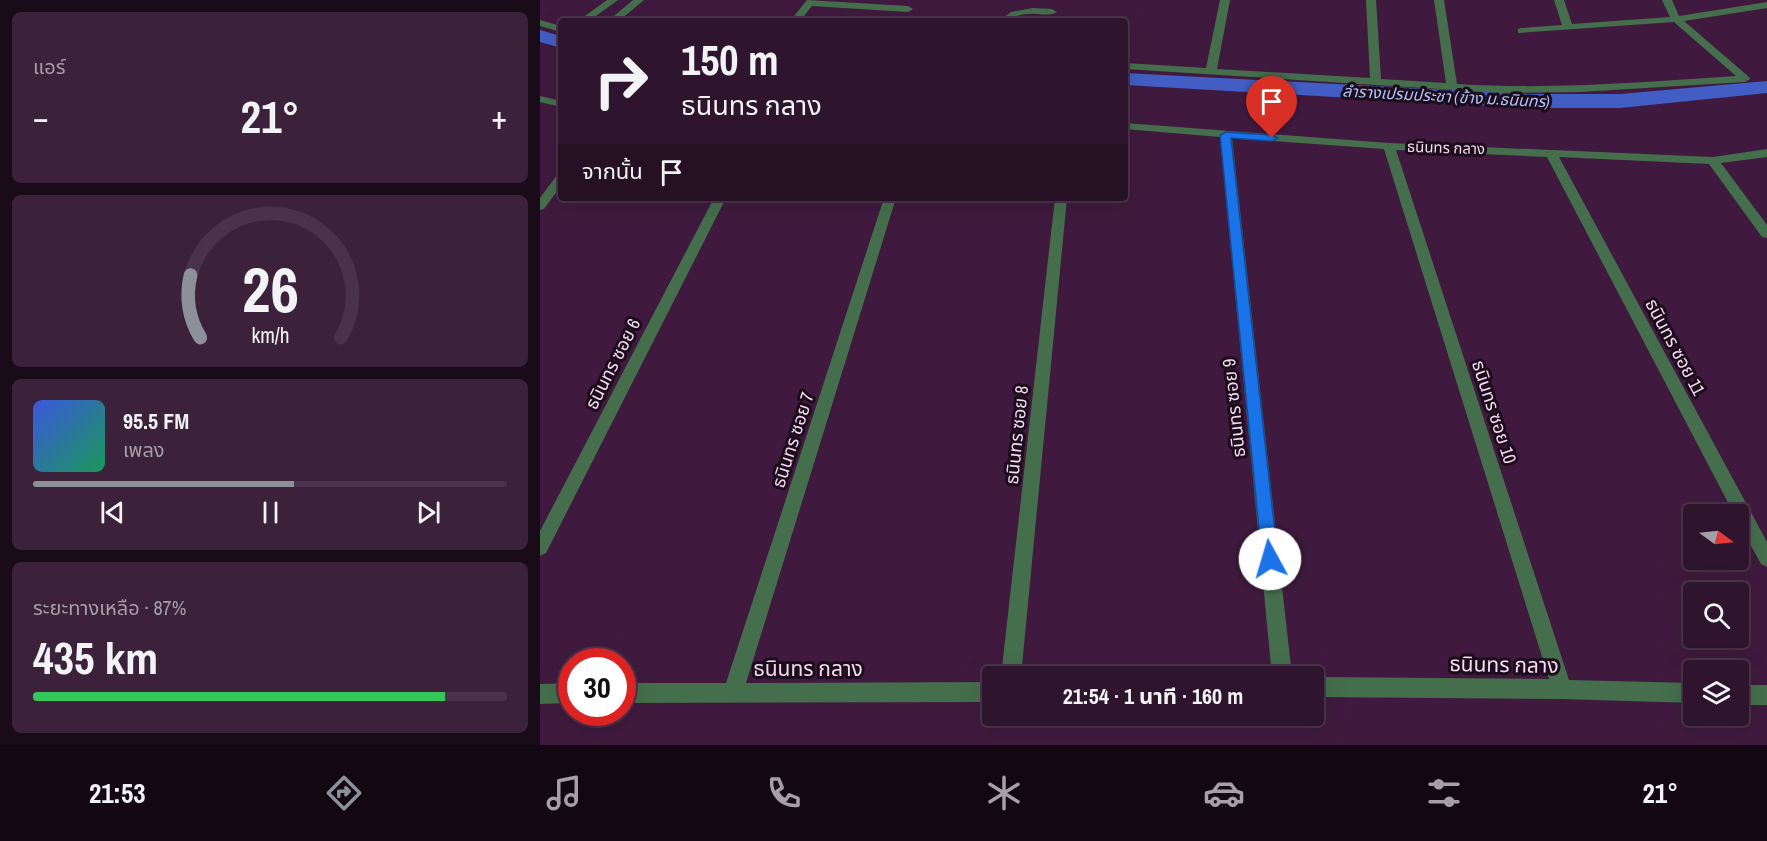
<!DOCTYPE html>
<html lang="th">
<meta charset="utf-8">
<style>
body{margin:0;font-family:"Archivo Narrow","Noto Sans Thai",sans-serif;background:#3b213a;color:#f1f3f6;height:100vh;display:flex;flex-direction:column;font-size:22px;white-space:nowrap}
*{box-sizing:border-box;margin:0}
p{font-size:20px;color:#a79eaa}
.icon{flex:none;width:33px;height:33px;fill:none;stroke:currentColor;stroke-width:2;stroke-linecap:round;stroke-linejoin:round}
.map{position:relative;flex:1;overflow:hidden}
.drawer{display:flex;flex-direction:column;gap:12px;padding:12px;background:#1a0b19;width:540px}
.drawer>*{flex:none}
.guide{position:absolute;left:18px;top:18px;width:570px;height:183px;border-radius:6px;box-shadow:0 6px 24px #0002,0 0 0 2px #4a334a;background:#2f142e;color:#f1f3f6;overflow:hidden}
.needle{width:39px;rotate:105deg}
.controls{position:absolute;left:1143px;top:504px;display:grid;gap:12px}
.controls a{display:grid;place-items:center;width:66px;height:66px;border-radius:6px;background:#2f142e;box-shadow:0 6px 24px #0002,0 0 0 2px #4a334a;font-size:30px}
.speed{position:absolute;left:18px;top:648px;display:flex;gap:12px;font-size:30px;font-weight:700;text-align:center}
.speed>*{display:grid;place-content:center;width:78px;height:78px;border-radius:50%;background:#2f142e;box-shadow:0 6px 24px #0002,0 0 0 2px #4a334a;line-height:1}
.speed .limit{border:9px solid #d22;background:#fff;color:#111}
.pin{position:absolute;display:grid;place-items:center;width:51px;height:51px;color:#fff;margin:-62px -26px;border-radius:50% 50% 50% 0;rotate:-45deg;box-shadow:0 0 6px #0007}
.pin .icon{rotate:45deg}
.me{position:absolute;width:66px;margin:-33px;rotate:354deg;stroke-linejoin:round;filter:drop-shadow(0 0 4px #0008)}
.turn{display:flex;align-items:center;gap:21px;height:126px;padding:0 24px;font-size:27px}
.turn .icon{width:78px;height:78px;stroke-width:2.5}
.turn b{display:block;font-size:42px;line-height:51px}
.then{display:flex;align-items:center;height:57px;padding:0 24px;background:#0003;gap:12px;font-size:22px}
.big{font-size:45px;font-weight:700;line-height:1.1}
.drawer .widget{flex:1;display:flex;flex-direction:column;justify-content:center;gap:9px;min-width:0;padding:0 21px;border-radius:9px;background:#3b213a}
.drawer .dial{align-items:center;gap:0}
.dial svg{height:156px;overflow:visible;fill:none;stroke:#4a334a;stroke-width:7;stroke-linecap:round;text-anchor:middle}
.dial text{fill:#f1f3f6;stroke:none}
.song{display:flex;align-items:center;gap:18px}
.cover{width:72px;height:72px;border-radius:9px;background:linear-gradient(135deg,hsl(230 70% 55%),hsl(150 70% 35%))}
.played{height:6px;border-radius:3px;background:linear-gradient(90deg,#8c9099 55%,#4a334a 55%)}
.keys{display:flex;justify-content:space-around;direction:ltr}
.heat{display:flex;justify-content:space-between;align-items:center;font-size:33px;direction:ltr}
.charge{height:9px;border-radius:4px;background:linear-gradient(90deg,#34c759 87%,#4a334a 0)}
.trip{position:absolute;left:442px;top:666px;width:342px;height:60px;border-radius:6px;background:#2f142e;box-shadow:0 6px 24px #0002,0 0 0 2px #4a334a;font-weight:700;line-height:60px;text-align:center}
.menu{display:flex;height:96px;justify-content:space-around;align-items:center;background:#130812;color:#a79eaa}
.menu .icon{width:42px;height:42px}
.menu .current{color:#8c9099}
.menu b{font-size:27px;color:#f1f3f6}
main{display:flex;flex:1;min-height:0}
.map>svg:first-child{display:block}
</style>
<main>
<section class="drawer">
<div class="widget"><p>แอร์</p>
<div class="heat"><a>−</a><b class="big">21°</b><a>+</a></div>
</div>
<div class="widget dial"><svg viewBox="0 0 100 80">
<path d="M14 69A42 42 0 1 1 86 69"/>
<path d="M14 69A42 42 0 0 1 9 37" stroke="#8c9099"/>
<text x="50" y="56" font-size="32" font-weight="700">26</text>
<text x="50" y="72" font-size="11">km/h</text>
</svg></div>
<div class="widget">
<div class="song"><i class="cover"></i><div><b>95.5 FM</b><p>เพลง</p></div></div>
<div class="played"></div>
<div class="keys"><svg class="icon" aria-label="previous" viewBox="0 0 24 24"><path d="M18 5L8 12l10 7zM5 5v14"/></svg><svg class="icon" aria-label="pause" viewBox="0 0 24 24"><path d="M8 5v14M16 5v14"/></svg><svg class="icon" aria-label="next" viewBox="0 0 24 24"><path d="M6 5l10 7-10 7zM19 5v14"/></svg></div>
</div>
<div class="widget"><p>ระยะทางเหลือ · 87%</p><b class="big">435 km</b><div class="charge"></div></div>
</section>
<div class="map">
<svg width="1227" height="745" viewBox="0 0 1227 745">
<rect width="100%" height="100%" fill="#3f1a3e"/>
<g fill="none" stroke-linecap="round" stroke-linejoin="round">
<!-- canal -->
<path fill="#425ec4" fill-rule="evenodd" d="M0,30L21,36V48L0,42Z
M585,73L987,94H1080L1227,81V93L1080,108H987L585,85Z"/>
<!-- minor -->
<path fill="#456f4c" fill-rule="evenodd" d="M67,0H78L49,21H38Z
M93,0H104L79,21H68Z
M267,0L368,6L373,9L368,12L272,6L260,21H250Z
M680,0H690L677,69L830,78L826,0H836L841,79L906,83L894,0H904L917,84C1010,90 1103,82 1196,76L1134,22L978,33V29L981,28L1022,25L1014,0H1024L1032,24L1130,17L1122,0H1132L1139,16L1227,2V8L1144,21L1209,77L1210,79L1205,82L1040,92L962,93L585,69V63L666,68Z
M493,8L512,9L517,12C509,17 497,13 488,14C476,14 470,21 459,21L471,12Z
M0,20L21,26V32L0,26Z
M0,96L21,101V107L0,102Z
M585,123L849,143L1173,157L1227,149V157L1181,163L1227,225V238L1222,237L1169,164L1019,157L1227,542V567L1221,564L1198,522V514H1194L1007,157L856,150L1029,680L1154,683V703L1022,699L774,697V677L1009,679L844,149L692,138L752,676H732L680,137L585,129Z
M21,174V186L4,209L0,210V198L17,175Z
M174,198H186L6,553L0,556V531Z
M344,198H356L206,683L453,682V702L82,703V683H186Z
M515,198H527L481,676H461Z
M32,683V703L0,704V684Z
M1198,685H1227V705H1198Z"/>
</g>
<!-- route -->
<path fill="#1a73e8" stroke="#114b97" stroke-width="1.5" d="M686,132L732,135L738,138L732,141L691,138L738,559L735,564L730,566L724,564L722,559L680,135Z"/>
<g text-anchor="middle" stroke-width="6" stroke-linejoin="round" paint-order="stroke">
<!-- far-street labels -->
<g font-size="15" fill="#f2daf0" stroke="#1c0c1c">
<text transform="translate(906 148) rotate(2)" y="5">ธนินทร กลาง</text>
</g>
<!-- far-water labels -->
<g font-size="16" font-style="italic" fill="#afc3f8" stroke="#1c0c1c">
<text transform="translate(906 96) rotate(3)" y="6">ลำรางเปรมประชา (ข้าง ม.ธนินทร)</text>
</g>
<!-- street labels -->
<g font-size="18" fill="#f2daf0" stroke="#1c0c1c">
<text transform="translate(1135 347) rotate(62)" y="6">ธนินทร ซอย 11</text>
<text transform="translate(73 364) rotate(-63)" y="6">ธนินทร ซอย 6</text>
<text transform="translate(694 408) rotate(-96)" y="6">ธนินทร ซอย 9</text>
<text transform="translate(954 412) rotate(72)" y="6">ธนินทร ซอย 10</text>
<text transform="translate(477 435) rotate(-84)" y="6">ธนินทร ซอย 8</text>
<text transform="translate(253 440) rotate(-72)" y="6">ธนินทร ซอย 7</text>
</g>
<!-- near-street labels -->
<g font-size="21" fill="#f2daf0" stroke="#1c0c1c">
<text transform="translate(964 665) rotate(1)" y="7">ธนินทร กลาง</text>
<text x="268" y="676">ธนินทร กลาง</text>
</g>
</g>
</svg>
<div class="controls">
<a><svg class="needle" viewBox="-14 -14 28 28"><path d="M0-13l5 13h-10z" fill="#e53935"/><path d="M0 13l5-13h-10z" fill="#a79eaa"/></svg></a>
<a><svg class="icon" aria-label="search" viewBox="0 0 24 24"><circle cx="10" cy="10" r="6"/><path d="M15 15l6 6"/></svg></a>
<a><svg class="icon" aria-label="layers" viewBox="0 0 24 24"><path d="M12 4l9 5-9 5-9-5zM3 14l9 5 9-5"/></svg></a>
</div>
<div class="speed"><div class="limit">30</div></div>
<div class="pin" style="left:732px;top:138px;background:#d93025"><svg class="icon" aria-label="arrive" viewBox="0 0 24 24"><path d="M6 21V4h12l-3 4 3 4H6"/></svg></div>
<svg class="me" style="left:730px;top:559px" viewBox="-20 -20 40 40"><circle r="19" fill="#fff"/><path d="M0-13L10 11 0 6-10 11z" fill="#1a73e8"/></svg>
<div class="trip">21:54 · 1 นาที · 160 m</div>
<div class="guide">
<div class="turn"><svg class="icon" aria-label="right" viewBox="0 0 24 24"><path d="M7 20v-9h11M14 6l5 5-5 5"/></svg><div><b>150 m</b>ธนินทร กลาง</div></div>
<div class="then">จากนั้น<svg class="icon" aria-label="arrive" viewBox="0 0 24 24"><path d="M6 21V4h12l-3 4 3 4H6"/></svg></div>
</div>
</div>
</main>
<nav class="menu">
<b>21:53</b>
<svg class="icon current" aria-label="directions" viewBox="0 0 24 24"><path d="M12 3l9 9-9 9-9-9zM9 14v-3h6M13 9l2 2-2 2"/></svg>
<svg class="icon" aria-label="music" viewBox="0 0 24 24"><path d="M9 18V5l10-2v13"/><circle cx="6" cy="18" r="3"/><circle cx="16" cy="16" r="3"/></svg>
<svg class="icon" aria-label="phone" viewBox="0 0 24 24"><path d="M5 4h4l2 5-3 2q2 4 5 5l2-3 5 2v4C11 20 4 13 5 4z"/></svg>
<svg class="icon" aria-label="climate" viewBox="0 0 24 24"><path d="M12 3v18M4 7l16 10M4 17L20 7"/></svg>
<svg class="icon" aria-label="car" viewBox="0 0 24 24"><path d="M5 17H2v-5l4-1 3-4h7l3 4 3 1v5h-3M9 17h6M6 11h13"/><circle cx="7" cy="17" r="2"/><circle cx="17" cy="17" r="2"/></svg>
<svg class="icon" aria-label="filters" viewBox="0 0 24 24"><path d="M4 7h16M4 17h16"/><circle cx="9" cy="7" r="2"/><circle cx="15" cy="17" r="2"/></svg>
<b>21°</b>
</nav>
